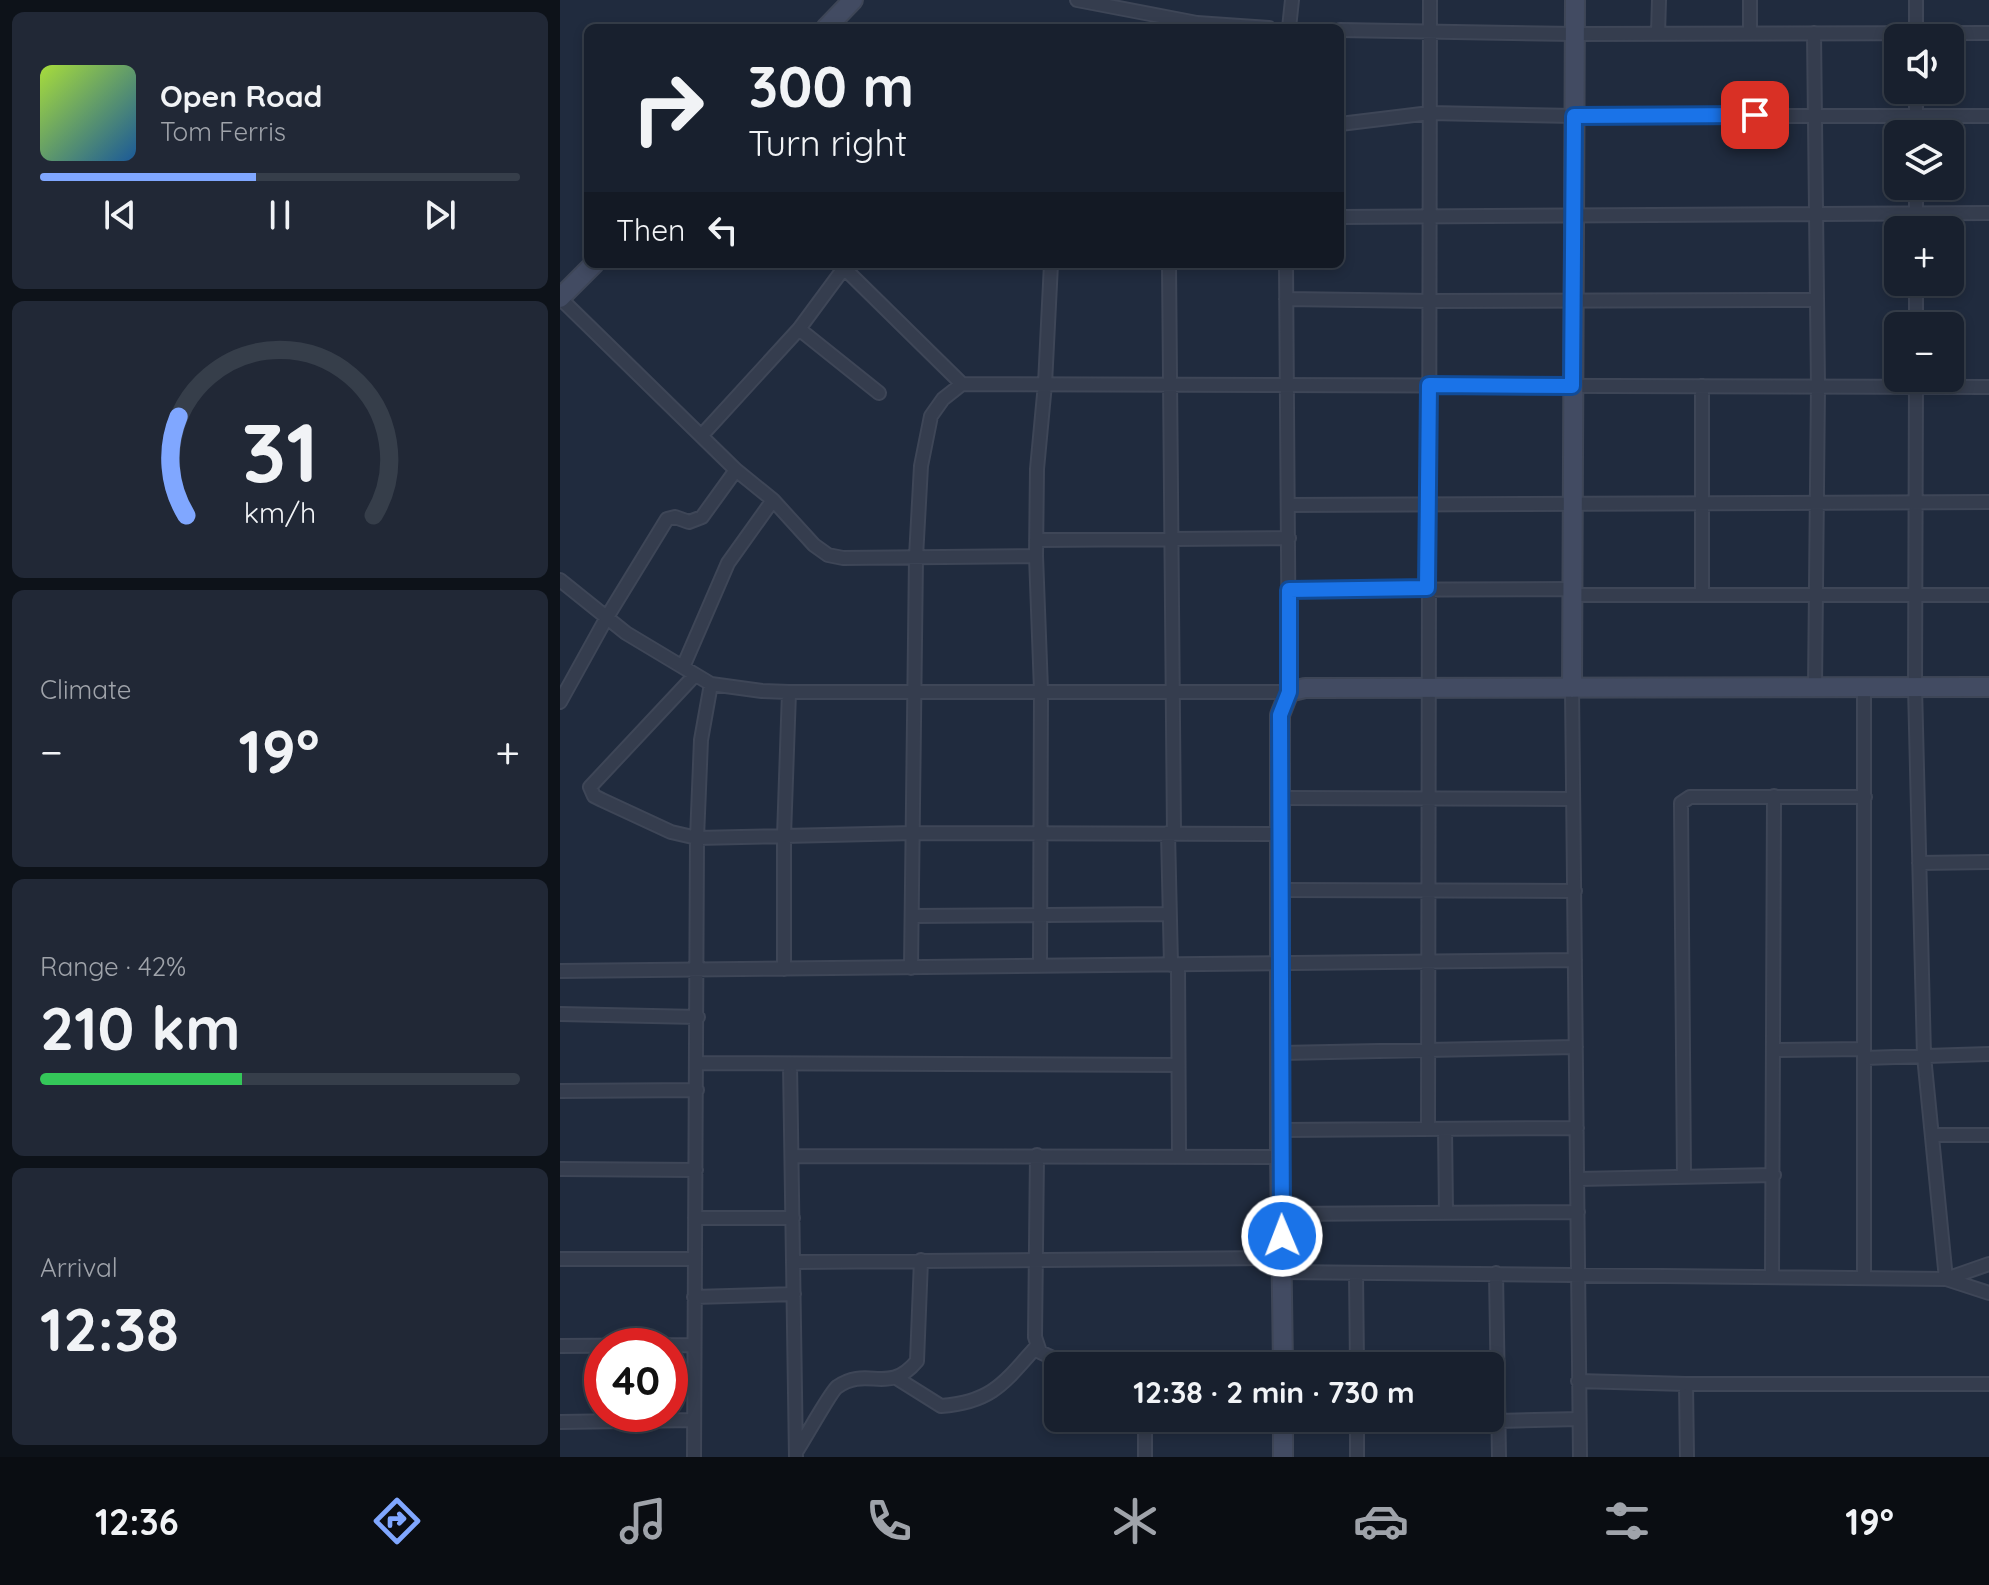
<!DOCTYPE html>
<meta charset="utf-8">
<style>
body{margin:0;font-family:Quicksand,sans-serif;background:#212836;color:#f1f3f6;height:100vh;display:flex;flex-direction:column;font-size:30px;white-space:nowrap}
*{box-sizing:border-box;margin:0}
p{font-size:26px;color:#9fa3aa}
.icon{flex:none;width:44px;height:44px;fill:none;stroke:currentColor;stroke-width:2;stroke-linecap:round;stroke-linejoin:round}
.map{position:relative;flex:1;overflow:hidden}
.drawer{display:flex;flex-direction:column;gap:12px;padding:12px;background:#0d1219;width:560px}
.drawer>*{flex:none}
.hud{position:absolute;left:24px;top:24px;width:760px;height:244px;border-radius:12px;box-shadow:0 4px 12px #0003,0 0 0 2px #363e4a;background:#18202e;color:#f1f3f6;overflow:hidden}
.tools{position:absolute;left:1324px;top:24px;display:grid;gap:16px}
.tools a{display:grid;place-items:center;width:80px;height:80px;border-radius:12px;background:#18202e;box-shadow:0 4px 12px #0003,0 0 0 2px #363e4a;font-size:40px}
.speed{position:absolute;left:24px;top:1328px;display:flex;gap:16px;font-size:40px;font-weight:700;text-align:center}
.speed>*{display:grid;place-content:center;width:104px;height:104px;border-radius:50%;background:#18202e;box-shadow:0 4px 12px #0003,0 0 0 2px #363e4a;line-height:1}
.speed .limit{border:12px solid #d22;background:#fff;color:#111}
.pin{position:absolute;display:grid;place-items:center;width:68px;height:68px;color:#fff;margin:-34px;border-radius:16px;box-shadow:0 4px 12px #0006}
.me{position:absolute;width:88px;margin:-44px;rotate:359deg;stroke-linejoin:round;filter:drop-shadow(0 0 6px #0008)}
.turn{display:flex;align-items:center;gap:28px;height:168px;padding:0 32px;font-size:36px}
.turn .icon{width:104px;height:104px;stroke-width:2.5}
.turn b{display:block;font-size:56px;line-height:68px}
.then{display:flex;align-items:center;height:76px;padding:0 32px;background:#0003;gap:16px;font-size:30px}
.big{font-size:60px;font-weight:700;line-height:1.1}
.drawer .widget{flex:1;display:flex;flex-direction:column;justify-content:center;gap:12px;min-width:0;padding:0 28px;border-radius:12px;background:#212836}
.drawer .dial{align-items:center;gap:0}
.dial svg{height:208px;overflow:visible;fill:none;stroke:#363e4a;stroke-width:7;stroke-linecap:round;text-anchor:middle}
.dial text{fill:#f1f3f6;stroke:none}
.song{display:flex;align-items:center;gap:24px}
.cover{width:96px;height:96px;border-radius:12px;background:linear-gradient(135deg,hsl(80 70% 55%),hsl(210 70% 35%))}
.played{height:8px;border-radius:4px;background:linear-gradient(90deg,#80a7ff 45%,#363e4a 45%)}
.keys{display:flex;justify-content:space-around;direction:ltr}
.heat{display:flex;justify-content:space-between;align-items:center;font-size:44px;direction:ltr}
.charge{height:12px;border-radius:6px;background:linear-gradient(90deg,#34c759 42%,#363e4a 0)}
.trip{position:absolute;left:484px;top:1352px;width:460px;height:80px;border-radius:12px;background:#18202e;box-shadow:0 4px 12px #0003,0 0 0 2px #363e4a;font-weight:700;line-height:80px;text-align:center}
.dock{display:flex;height:128px;justify-content:space-around;align-items:center;background:#0a0d12;color:#9fa3aa}
.dock .icon{width:56px;height:56px}
.dock .selected{color:#80a7ff}
.dock b{font-size:36px;color:#f1f3f6}
main{display:flex;flex:1;min-height:0}
.map>svg:first-child{display:block}
</style>
<main>
<section class="drawer">
<div class="widget">
<div class="song"><i class="cover"></i><div><b>Open Road</b><p>Tom Ferris</p></div></div>
<div class="played"></div>
<div class="keys"><svg class="icon" aria-label="previous" viewBox="0 0 24 24"><path d="M18 5L8 12l10 7zM5 5v14"/></svg><svg class="icon" aria-label="pause" viewBox="0 0 24 24"><path d="M8 5v14M16 5v14"/></svg><svg class="icon" aria-label="next" viewBox="0 0 24 24"><path d="M6 5l10 7-10 7zM19 5v14"/></svg></div>
</div>
<div class="widget dial"><svg viewBox="0 0 100 80">
<path d="M14 69A42 42 0 1 1 86 69"/>
<path d="M14 69A42 42 0 0 1 11 31" stroke="#80a7ff"/>
<text x="50" y="56" font-size="32" font-weight="700">31</text>
<text x="50" y="72" font-size="11">km/h</text>
</svg></div>
<div class="widget"><p>Climate</p>
<div class="heat"><a>−</a><b class="big">19°</b><a>+</a></div>
</div>
<div class="widget"><p>Range · 42%</p><b class="big">210 km</b><div class="charge"></div></div>
<div class="widget"><p>Arrival</p><b class="big">12:38</b></div>
</section>
<div class="map">
<svg width="1429" height="1457" viewBox="0 0 1429 1457">
<rect width="100%" height="100%" fill="#202b3e"/>
<g fill="none" stroke-linecap="round" stroke-linejoin="round">
<!-- street casing -->
<g stroke="#3e4657" stroke-width="16">
<path id="street" d="M517,0L637,23L709,28
M1190,0V32
M729,28L732,0
M780,30L1015,34L1429,33
M1254,33L1258,386L1255,688
M1098,34L1099,0
M1356,38V0
M780,124L870,113L1014,116H1429
M1356,134V90
M780,217L1429,213
M1356,230V186
M280,264L402,384
M609,264L614,834
M0,298L176,470L213,500L254,545L268,555L283,558L476,556
M726,299L870,301L1257,300
M1356,326V282
M239,329L319,393
M1356,378L1355,687L1364,1056L1386,1279
M1142,386V595
M142,435L239,329L287,264
M728,505L1429,502
M476,540L729,538
M0,580L66,633L151,684L202,691L229,692H729L726,264
M729,590L1013,589
M1012,595H1429
M123,667L168,563L213,500
M135,675L30,787L34,796L42,800L111,832L137,838L354,833L721,834
M1304,687V1278
M1012,688L1020,1457
M0,702L47,617L107,519L115,517L129,522L142,517L176,470
M722,798L1013,799
M608,833L611,965
M1359,863L1429,862
M721,890L1015,891
M352,916L609,914
M618,965L619,1155
M480,966L481,690L476,556L477,469L485,384L491,264
M351,968L356,557L361,466L371,416L383,399L402,384L1429,387
M224,969V836L229,692
M0,971L1015,960
M0,1014L138,1017
M1213,1050L1304,1049
M721,1053L1016,1047
M1304,1058L1429,1054
M137,1063L618,1065
M230,1064L236,1457
M0,1091L137,1090
M868,1129L870,0
M885,1129L886,1213
M721,1130L1017,1128
M1374,1135H1429
M477,1155L475,1337L480,1352L493,1358L723,1363
M232,1156L720,1157
M0,1169L136,1170
M1124,1177L1121,803L1130,797H1305
M1018,1179L1214,1175
M722,1214L1018,1212
M135,1218H233
M0,1259H134
M233,1262L722,1258
M722,1272L1386,1279L1429,1293
M796,1273L797,1366
M936,1273L939,1457
M1212,1277L1214,796
M1386,1279L1429,1264
M134,1297L234,1294
M0,1346L134,1345
M338,1379L381,1406C432,1402 444,1383 477,1346
M1018,1381L1126,1384H1429
M1126,1384L1127,1457
M797,1418V1457
M938,1421L1019,1419
M0,1422L133,1420
M236,1452C243,1442 271,1391 277,1387C308,1365 328,1396 357,1361L361,1260
M134,1457L137,838L141,740L151,684
M585,1457V1418"/>
</g>
<!-- secondary casing -->
<g stroke="#3e4657" stroke-width="22">
<path id="secondary" d="M266,28L293,0
M0,298L34,264
M1012,688L1015,0
M723,1366L720,1157V715L729,692L745,688L1429,687
M723,1457V1418"/>
</g>
<!-- street -->
<use href="#street" stroke="#353d4e" stroke-width="12"/>
<!-- secondary -->
<use href="#secondary" stroke="#424b62" stroke-width="18"/>
</g>
<g fill="none" stroke-linecap="round" stroke-linejoin="round">
<!-- route casing -->
<g stroke="#114b97" stroke-width="20">
<path id="route" d="M722,1236L720,715L729,692V590L867,588L869,385L1012,386L1014,116L1195,115"/>
</g>
<!-- route -->
<use href="#route" stroke="#1a73e8" stroke-width="14"/>
</g>
</svg>
<div class="tools">
<a><svg class="icon" aria-label="sound" viewBox="0 0 24 24"><path d="M4 9h4l5-4v14l-5-4H4zM17 9q2 3 0 6"/></svg></a>
<a><svg class="icon" aria-label="layers" viewBox="0 0 24 24"><path d="M12 4l9 5-9 5-9-5zM3 14l9 5 9-5"/></svg></a>
<a>+</a>
<a>−</a>
</div>
<div class="speed"><div class="limit">40</div></div>
<div class="pin" style="left:1195px;top:115px;background:#d93025"><svg class="icon" aria-label="arrive" viewBox="0 0 24 24"><path d="M6 21V4h12l-3 4 3 4H6"/></svg></div>
<svg class="me" style="left:722px;top:1236px" viewBox="-20 -20 40 40"><circle r="17" fill="#1a73e8" stroke="#fff" stroke-width="3"/><path d="M0-11L8 9 0 5-8 9z" fill="#fff"/></svg>
<div class="trip">12:38 · 2 min · 730 m</div>
<div class="hud">
<div class="turn"><svg class="icon" aria-label="right" viewBox="0 0 24 24"><path d="M7 20v-9h11M14 6l5 5-5 5"/></svg><div><b>300 m</b>Turn right</div></div>
<div class="then">Then<svg class="icon" aria-label="left" viewBox="0 0 24 24"><path d="M17 20v-9H6M10 6l-5 5 5 5"/></svg></div>
</div>
</div>
</main>
<nav class="dock">
<b>12:36</b>
<svg class="icon selected" aria-label="directions" viewBox="0 0 24 24"><path d="M12 3l9 9-9 9-9-9zM9 14v-3h6M13 9l2 2-2 2"/></svg>
<svg class="icon" aria-label="music" viewBox="0 0 24 24"><path d="M9 18V5l10-2v13"/><circle cx="6" cy="18" r="3"/><circle cx="16" cy="16" r="3"/></svg>
<svg class="icon" aria-label="phone" viewBox="0 0 24 24"><path d="M5 4h4l2 5-3 2q2 4 5 5l2-3 5 2v4C11 20 4 13 5 4z"/></svg>
<svg class="icon" aria-label="climate" viewBox="0 0 24 24"><path d="M12 3v18M4 7l16 10M4 17L20 7"/></svg>
<svg class="icon" aria-label="car" viewBox="0 0 24 24"><path d="M5 17H2v-5l4-1 3-4h7l3 4 3 1v5h-3M9 17h6M6 11h13"/><circle cx="7" cy="17" r="2"/><circle cx="17" cy="17" r="2"/></svg>
<svg class="icon" aria-label="filters" viewBox="0 0 24 24"><path d="M4 7h16M4 17h16"/><circle cx="9" cy="7" r="2"/><circle cx="15" cy="17" r="2"/></svg>
<b>19°</b>
</nav>
